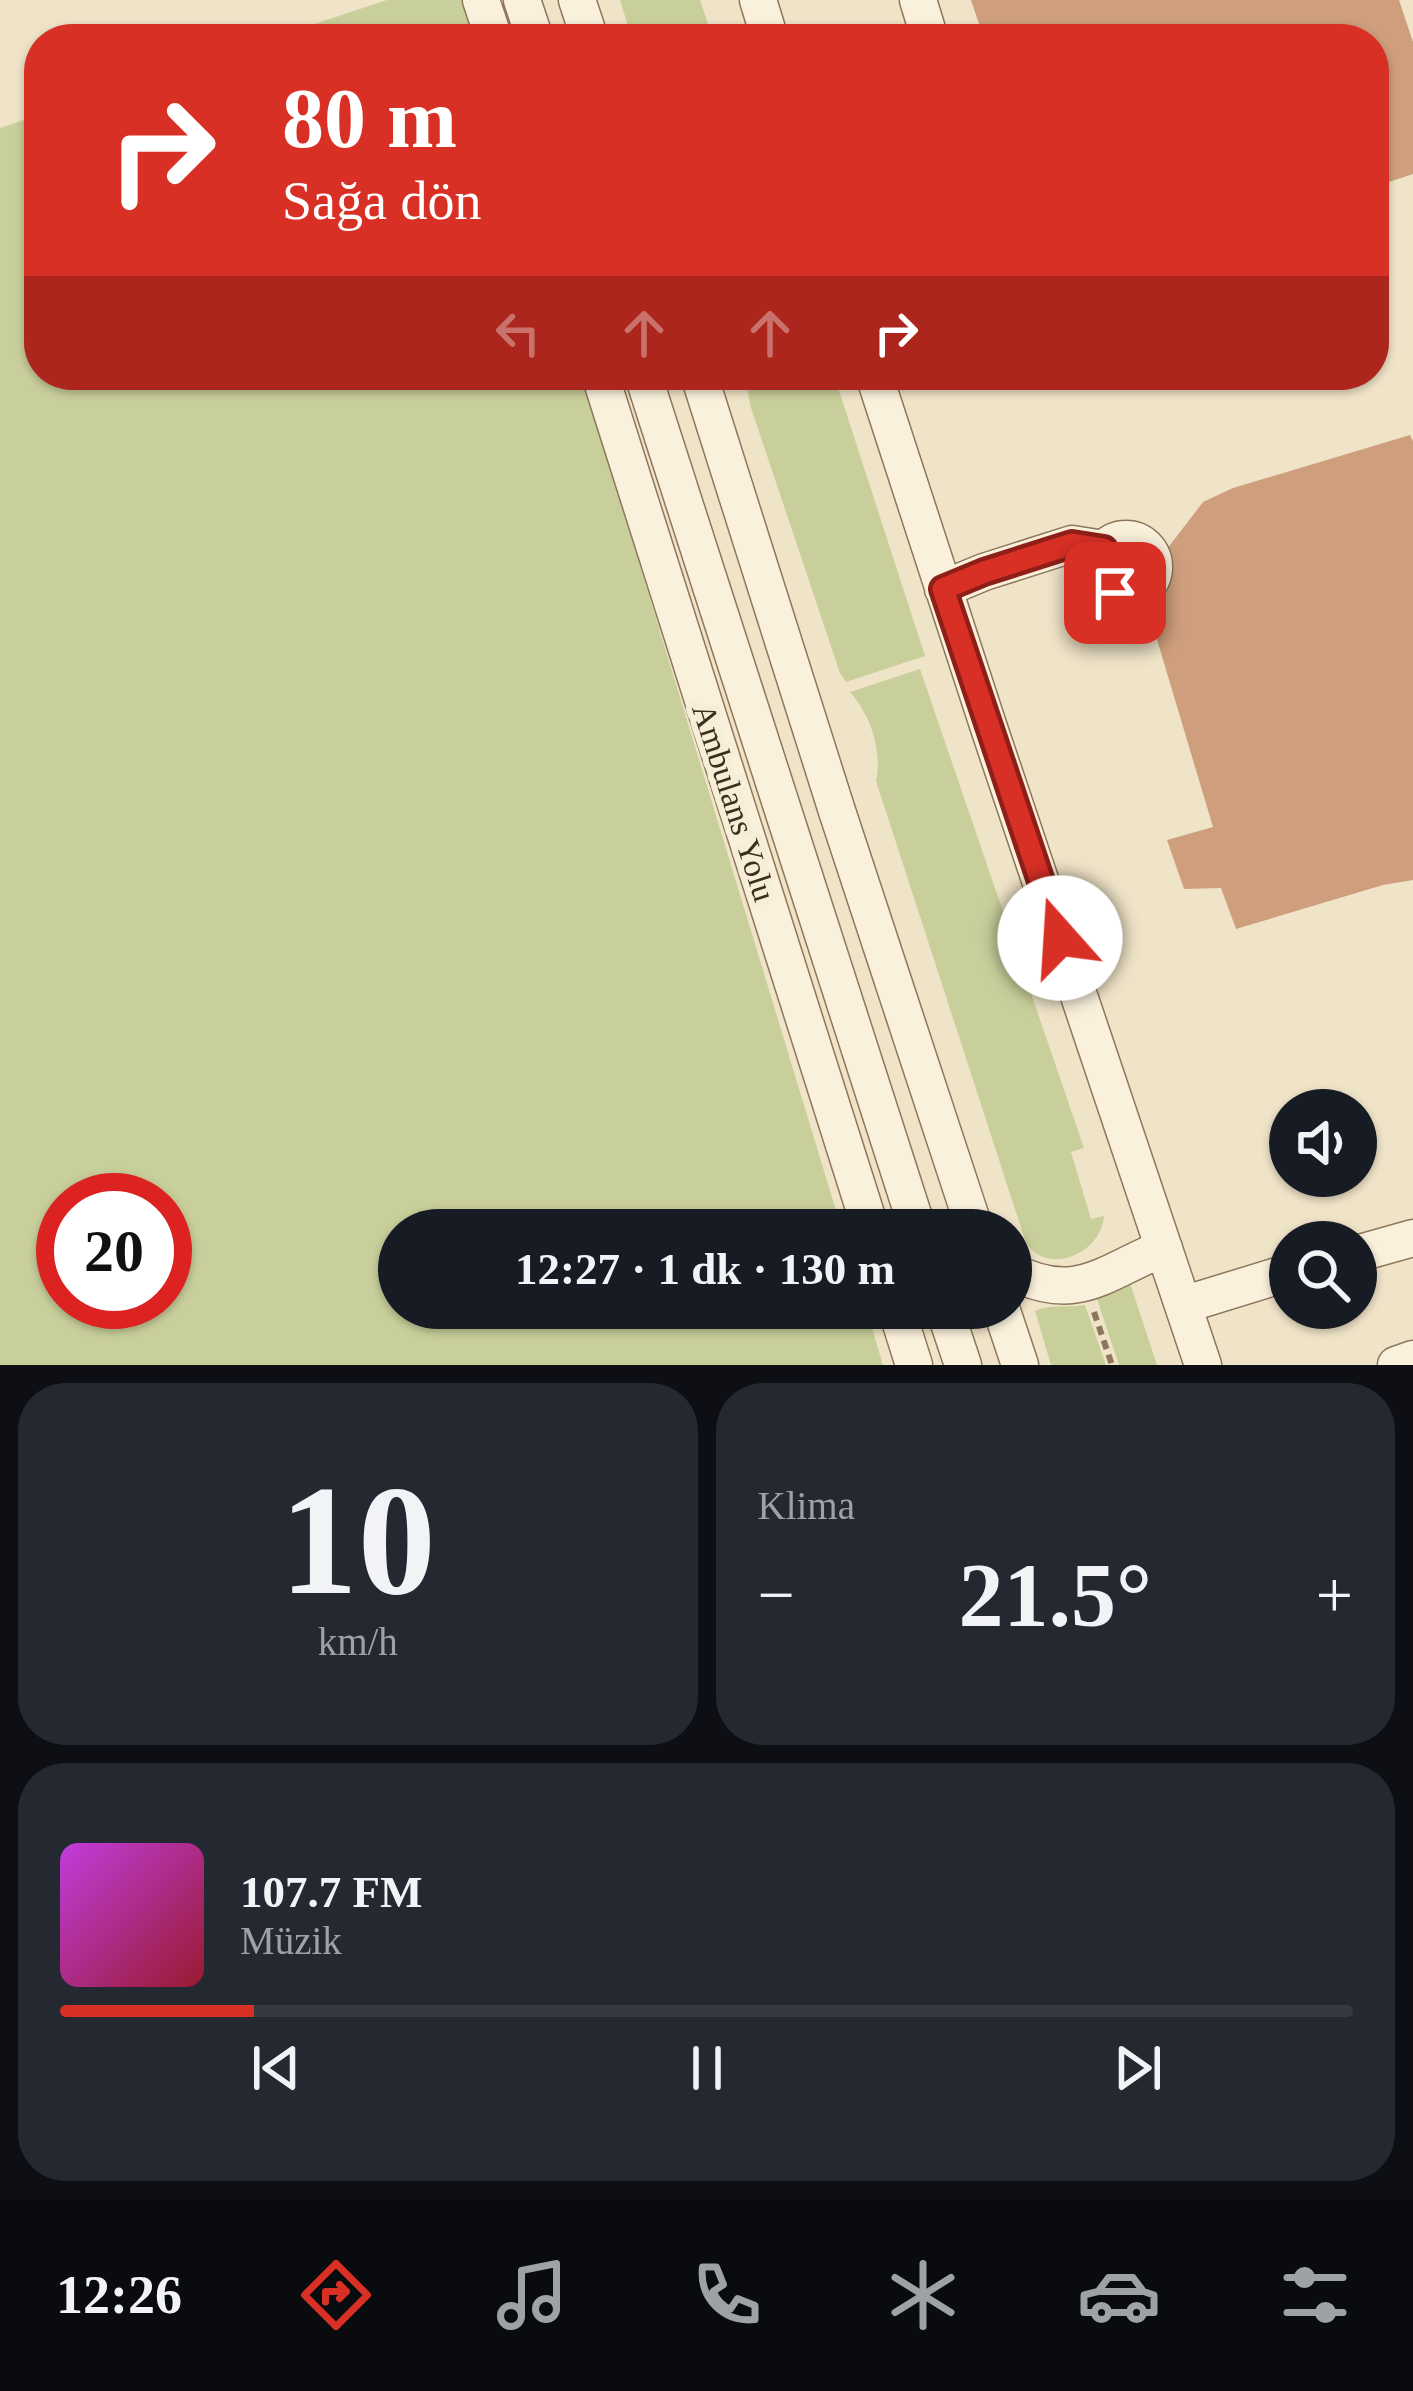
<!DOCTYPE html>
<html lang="tr">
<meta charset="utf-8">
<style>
body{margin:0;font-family:Georgia,serif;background:#242831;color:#f1f3f6;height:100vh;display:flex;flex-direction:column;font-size:45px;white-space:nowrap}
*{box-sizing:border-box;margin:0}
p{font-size:39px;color:#9ea1a6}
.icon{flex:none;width:66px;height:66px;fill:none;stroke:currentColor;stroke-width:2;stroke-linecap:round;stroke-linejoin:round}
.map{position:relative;height:1365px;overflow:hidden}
.details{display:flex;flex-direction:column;gap:18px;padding:18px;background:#0d0f14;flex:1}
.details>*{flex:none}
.guide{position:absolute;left:24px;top:24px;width:1365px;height:366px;border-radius:48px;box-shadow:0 3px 9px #0004;background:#d93025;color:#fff;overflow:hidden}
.buttons{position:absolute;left:1269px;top:1089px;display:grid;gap:24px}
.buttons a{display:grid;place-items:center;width:108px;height:108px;border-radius:50%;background:#171b24;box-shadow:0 3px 9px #0004;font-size:60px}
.speed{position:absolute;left:36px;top:1173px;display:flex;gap:24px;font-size:60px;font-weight:700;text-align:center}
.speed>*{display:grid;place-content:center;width:156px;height:156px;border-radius:50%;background:#171b24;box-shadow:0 3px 9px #0004;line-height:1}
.speed .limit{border:18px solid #d22;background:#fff;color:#111}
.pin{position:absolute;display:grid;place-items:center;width:102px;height:102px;color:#fff;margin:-51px;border-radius:24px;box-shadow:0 6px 18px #0006}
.me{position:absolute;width:132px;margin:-66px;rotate:341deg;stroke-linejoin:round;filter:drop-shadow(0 0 9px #0008)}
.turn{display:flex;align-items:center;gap:42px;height:252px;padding:0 60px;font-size:54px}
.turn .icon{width:156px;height:156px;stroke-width:2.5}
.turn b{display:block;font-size:84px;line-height:102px}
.lanes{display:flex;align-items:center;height:114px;padding:0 60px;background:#0003;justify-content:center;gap:60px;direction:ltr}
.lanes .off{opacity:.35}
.big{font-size:90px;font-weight:600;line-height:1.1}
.details .card{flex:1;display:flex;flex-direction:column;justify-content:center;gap:18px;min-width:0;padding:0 42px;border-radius:48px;background:#242831}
.details .dial{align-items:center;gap:0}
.dial b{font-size:156px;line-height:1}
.song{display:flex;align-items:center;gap:36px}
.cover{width:144px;height:144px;border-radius:18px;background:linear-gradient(135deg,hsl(290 70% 55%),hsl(350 70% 35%))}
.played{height:12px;border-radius:6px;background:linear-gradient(90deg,#d93025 15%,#363941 15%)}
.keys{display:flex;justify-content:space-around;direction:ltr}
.heat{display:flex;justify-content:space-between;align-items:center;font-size:66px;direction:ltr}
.details .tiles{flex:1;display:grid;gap:18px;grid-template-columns:1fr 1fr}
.card:last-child{grid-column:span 2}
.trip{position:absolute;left:378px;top:1209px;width:654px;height:120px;border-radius:60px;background:#171b24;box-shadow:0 3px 9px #0004;font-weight:600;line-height:120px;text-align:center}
.dock{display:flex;height:192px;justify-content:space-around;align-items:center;background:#090b0e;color:#9ea1a6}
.dock .icon{width:84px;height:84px}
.dock .active{color:#d93025}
.dock b{font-size:54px;color:#f1f3f6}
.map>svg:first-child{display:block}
</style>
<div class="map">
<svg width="1413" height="1365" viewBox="0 0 1413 1365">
<rect width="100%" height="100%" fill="#f0e4c8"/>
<!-- green -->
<path fill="#c9cf9b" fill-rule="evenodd" d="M387,0H467L479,39H269Z
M620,0H700L713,39H632Z
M39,115V375H582L842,1230H399V1308H866L883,1365H0V128ZM63,1200H165V1302H63Z
M744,375H834L925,656L846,682L840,673L751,408Z
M920,669L1084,1148L1071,1152L1091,1219L1104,1216C1101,1256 1043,1277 1025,1240L876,781C883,752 870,714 850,692Z
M1130,1283L1157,1365H1119L1097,1299Z
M1085,1305L1106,1365H1051L1035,1311C1050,1304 1069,1308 1085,1305Z"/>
<!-- building -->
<path fill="#cf9f7d" d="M971,0H1399L1413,42V174L1374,187V39H984Z
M1410,435L1413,441V880L1383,885L1236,929L1221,888L1184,889L1167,840L1213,827L1152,623L1150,600L1154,574L1170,545L1203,502L1233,488Z"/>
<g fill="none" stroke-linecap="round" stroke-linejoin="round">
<!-- minor casing -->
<g stroke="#8d765c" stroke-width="39">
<path id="minor" d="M481,0L494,39
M522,0L535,39
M577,0L590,39
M758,0L770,39
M918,0L930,39
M600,375L871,1230
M643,375L918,1230
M699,375L836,808L975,1230
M874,375L987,722L1203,1365
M1098 567a28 28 0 1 1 56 0a28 28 0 1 1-56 0Z
M943,589L984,572L1072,544L1104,549
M1356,1254L1413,1238
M1011,1271C1077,1305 1104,1272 1164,1248
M1183,1305L1290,1272
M896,1308L914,1365
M944,1308L963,1365
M1001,1308L1020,1365
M1396,1365L1413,1359"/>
</g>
<!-- path -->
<path stroke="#8d765c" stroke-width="6" stroke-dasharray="9 6" stroke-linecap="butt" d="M1094,1312L1112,1365"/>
<!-- minor -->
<use href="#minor" stroke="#faf1dc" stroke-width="36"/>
</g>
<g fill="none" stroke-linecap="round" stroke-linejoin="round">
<!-- route casing -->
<g stroke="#8d1f18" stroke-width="30">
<path id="route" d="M1060,938L943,589L984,572L1072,544L1104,549C1093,567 1098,583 1115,593"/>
</g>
<!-- route -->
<use href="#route" stroke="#d93025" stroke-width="21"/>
</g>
<g text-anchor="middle" stroke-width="12" stroke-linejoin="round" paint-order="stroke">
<!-- street labels -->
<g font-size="33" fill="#3d2e20" stroke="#f7eed8">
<text transform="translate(735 802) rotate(72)" y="12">Ambulans Yolu</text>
</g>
</g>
</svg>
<div class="buttons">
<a><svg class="icon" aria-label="sound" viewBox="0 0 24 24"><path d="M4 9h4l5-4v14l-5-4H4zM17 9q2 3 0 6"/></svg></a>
<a><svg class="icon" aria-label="search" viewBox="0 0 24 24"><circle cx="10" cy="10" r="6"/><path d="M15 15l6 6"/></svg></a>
</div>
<div class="speed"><div class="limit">20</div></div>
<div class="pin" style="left:1115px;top:593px;background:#d93025"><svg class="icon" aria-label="arrive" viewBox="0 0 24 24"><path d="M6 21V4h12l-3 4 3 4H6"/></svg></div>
<svg class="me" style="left:1060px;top:938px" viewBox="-20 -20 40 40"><circle r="19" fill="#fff"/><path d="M0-13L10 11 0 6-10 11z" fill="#d93025"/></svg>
<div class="trip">12:27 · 1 dk · 130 m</div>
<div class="guide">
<div class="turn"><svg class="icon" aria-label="right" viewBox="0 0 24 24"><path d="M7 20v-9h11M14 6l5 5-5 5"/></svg><div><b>80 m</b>Sağa dön</div></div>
<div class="lanes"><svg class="icon off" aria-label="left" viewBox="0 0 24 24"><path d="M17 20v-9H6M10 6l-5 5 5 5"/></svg><svg class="icon off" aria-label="ahead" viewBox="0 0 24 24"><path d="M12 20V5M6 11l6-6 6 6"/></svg><svg class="icon off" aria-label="ahead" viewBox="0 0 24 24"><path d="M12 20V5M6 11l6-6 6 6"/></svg><svg class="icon" aria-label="right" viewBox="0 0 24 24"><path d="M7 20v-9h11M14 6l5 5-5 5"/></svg></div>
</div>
</div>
<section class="details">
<div class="tiles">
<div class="card dial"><b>10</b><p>km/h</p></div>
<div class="card"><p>Klima</p>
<div class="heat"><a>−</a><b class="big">21.5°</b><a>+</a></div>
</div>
<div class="card">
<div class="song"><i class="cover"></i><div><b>107.7 FM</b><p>Müzik</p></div></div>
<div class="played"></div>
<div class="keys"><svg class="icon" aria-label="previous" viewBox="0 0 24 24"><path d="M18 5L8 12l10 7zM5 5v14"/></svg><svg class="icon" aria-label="pause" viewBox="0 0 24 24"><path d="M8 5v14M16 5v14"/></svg><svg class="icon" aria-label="next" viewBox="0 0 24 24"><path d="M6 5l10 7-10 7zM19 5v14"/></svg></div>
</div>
</div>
</section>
<nav class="dock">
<b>12:26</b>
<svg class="icon active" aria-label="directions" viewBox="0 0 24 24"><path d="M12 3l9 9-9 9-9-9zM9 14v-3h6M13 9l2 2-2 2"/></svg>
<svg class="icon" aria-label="music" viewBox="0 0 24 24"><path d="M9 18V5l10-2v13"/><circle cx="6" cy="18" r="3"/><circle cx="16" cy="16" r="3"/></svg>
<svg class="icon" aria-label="phone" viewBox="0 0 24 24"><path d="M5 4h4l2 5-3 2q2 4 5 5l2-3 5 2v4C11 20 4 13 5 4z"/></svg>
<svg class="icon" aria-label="climate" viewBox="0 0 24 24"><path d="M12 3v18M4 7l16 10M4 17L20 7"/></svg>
<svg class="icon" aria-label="car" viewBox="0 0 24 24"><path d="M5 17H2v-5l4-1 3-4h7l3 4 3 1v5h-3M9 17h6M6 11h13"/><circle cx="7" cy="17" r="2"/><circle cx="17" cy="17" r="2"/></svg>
<svg class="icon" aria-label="filters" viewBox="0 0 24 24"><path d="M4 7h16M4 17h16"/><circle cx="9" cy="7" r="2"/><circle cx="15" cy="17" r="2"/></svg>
</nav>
